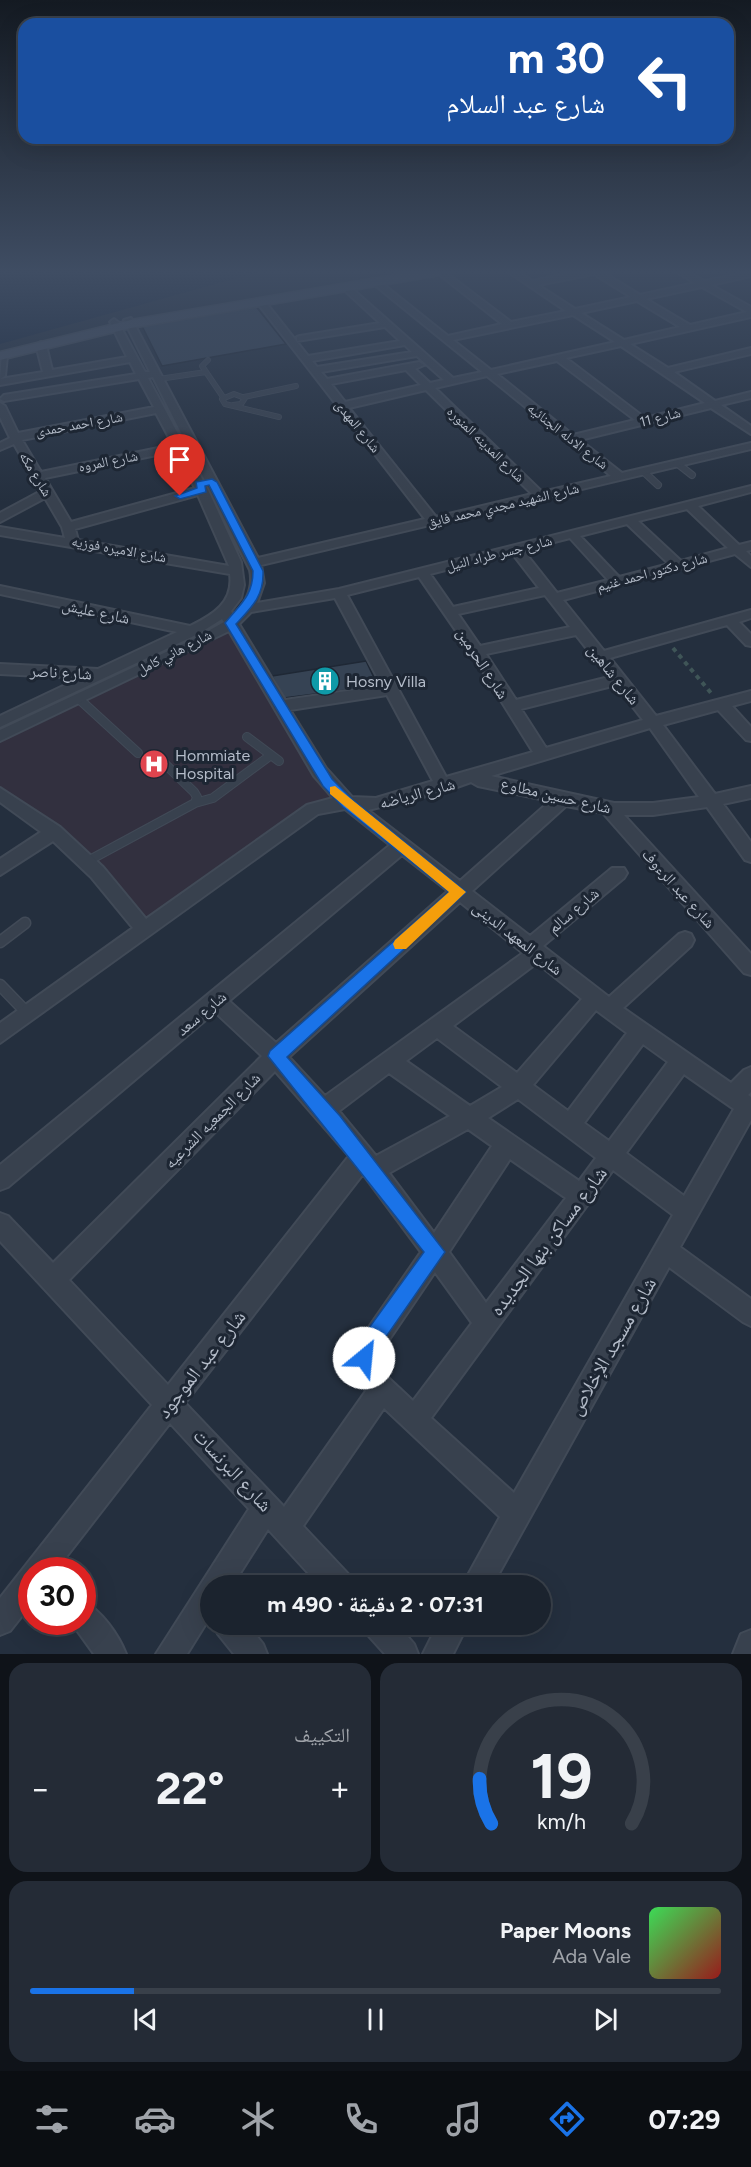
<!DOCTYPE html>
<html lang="ar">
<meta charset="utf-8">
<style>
body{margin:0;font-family:Figtree,"Noto Naskh Arabic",sans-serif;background:#242b36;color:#f1f3f6;direction:rtl;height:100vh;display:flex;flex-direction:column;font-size:22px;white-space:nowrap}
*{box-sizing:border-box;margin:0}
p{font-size:20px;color:#a0a4aa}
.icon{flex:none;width:33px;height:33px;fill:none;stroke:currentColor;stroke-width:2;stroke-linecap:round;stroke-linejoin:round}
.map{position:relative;height:1654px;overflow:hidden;direction:ltr}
.drawer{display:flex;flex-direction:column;gap:9px;padding:9px;background:#0f1319;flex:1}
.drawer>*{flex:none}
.top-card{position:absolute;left:18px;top:18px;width:716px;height:126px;border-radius:18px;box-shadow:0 6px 24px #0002,0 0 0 2px #39404a;direction:rtl;background:#1a4fa0;color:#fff;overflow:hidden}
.speed{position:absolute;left:18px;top:1557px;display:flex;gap:12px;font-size:30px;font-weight:700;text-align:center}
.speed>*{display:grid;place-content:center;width:78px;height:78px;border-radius:50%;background:#1b232e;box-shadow:0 6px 24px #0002,0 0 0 2px #39404a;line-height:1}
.speed .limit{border:9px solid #d22;background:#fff;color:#111}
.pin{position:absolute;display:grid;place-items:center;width:51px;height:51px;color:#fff;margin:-62px -26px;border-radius:50% 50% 50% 0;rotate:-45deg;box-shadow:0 0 6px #0007}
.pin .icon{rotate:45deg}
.me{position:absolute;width:66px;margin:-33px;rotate:28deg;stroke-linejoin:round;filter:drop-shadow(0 0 4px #0008)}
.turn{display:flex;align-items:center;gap:21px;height:126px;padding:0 30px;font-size:27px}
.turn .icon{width:78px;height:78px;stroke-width:2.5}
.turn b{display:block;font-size:42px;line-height:51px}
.big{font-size:45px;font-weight:700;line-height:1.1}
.drawer .widget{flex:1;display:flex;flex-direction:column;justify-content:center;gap:9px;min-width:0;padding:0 21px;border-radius:18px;background:#242b36}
.drawer .dial{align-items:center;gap:0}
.dial svg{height:156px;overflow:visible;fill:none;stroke:#39404a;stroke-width:7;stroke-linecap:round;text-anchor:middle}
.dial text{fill:#f1f3f6;stroke:none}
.song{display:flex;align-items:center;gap:18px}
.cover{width:72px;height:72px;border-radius:9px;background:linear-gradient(135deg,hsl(130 70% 55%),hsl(0 70% 35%))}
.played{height:6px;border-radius:3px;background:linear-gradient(90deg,#1a73e8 15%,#39404a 15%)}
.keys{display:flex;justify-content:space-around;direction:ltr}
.heat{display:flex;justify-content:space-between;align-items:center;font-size:33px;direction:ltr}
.drawer .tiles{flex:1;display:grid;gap:9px;grid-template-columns:1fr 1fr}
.widget:last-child{grid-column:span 2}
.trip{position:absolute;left:200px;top:1575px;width:351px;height:60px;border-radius:30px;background:#1b232e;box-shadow:0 6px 24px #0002,0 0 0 2px #39404a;font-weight:700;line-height:60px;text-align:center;direction:rtl}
.dock{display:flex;height:96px;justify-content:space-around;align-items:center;background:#0b0e12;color:#a0a4aa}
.dock .icon{width:42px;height:42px}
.dock .selected{color:#1a73e8}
.dock b{font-size:27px;color:#f1f3f6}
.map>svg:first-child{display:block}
</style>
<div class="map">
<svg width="751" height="1654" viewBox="0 0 751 1654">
<rect width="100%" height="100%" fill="#242f3e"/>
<!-- medical -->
<path fill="#32303f" d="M226,629L323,786L335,798L145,922L103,867L61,830L0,788V741Z"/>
<!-- water -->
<path fill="#17263c" d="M0,271H262L0,344Z"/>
<!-- building -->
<path fill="#364354" stroke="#1f2835" stroke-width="1.5" d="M254,304L286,344L162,366L142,326Z
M366,661L378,686L284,698L272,676Z"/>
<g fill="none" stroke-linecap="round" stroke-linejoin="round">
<!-- service-far3 casing -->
<g stroke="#414a57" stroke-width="6">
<path id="service-far3" d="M208,360L202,366L223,397
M159,379L206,372
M244,397L296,386
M233,405L241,404L245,398L234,394L222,399L225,404L279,417"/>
</g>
<!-- service-far2 casing -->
<g stroke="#414a57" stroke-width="8">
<path id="service-far2" d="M678,464L692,475
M644,472L658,485"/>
</g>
<!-- service-far1 casing -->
<g stroke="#414a57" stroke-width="10">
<path id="service-far1" d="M79,699L138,753
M247,737L279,761
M195,803L213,798L271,755
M86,862L195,803L197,797L194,792L164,763"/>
</g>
<!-- service casing -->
<g stroke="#414a57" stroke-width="13">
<path id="service" d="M0,942L25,923
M0,985L28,1014"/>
</g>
<!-- minor casing -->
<g stroke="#414a57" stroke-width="4">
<path id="minor" d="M435,271H444L511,322L566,311L507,271H517L532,281L582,271H601L640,295L695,283L675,271H685L704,281L751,272V276L711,285L751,307V317L630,344L668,368L751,348V354L674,372L715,401L751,392V398L721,405L751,426V434L711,408L580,440L622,473L751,443V449L261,565L264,583L257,603L339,589L751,486V492L698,506L739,545L751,542V550L746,551L751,556V567L735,554L563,600L604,651L751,610V618L739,622L751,634V646L746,645L727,625L610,658L656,716L751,691V701L732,706L751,727V741L746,740L718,710L663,725L715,794L751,786V798L723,804L751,842V862L745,860L707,807L653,815H624L751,954V975L744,973L603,813L566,806L472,891L530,936L612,868H624L627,873L624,878L543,946L609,997L679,934L685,932L691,934L694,940L691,946L623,1008L731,1083L744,1070L751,1067V1092L748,1095L751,1097V1120L680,1247L751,1299V1326L743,1322L669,1267L492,1586H462L500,1517L384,1408L303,1526L350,1576L354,1586H320L268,1529L232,1586H210V1617L187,1654H156L249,1509L170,1423L56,1570H32V1603L10,1631L0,1635V1598L152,1405L0,1241V1213L8,1216L53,1263L262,1056L215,1012L8,1187L0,1190V1165L390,845L345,809L318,814L0,1043V1023L133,928L91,877L53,841L0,875V859L41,832L0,802V788L60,827L103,867L146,919L307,805L333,798L314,776L229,631L0,741V730L196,638L224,622L222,619L198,634L0,727V716L80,678L0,674V664L98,669L177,632L0,594V586L190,626C213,615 234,602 230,574L0,535V527L65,538L62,527L45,498L0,522V513L41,491L14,444L0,450V443L10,438L0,417V403L5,406L18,433L154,407L139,379L4,401L0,399L4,395L136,374L130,362L0,385V379L43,372L36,345L41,342L46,345L52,370L127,357L110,322L114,319L118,322L145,372H150L124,320L131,318L258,558L425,519L256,301L263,299L308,356L400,341L385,327L297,341V337L300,336L380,323L341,287L348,285L453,378L482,372L371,282L378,280L448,336L502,324ZM594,274L631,297L575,309L538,285ZM702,287L747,312L690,325L646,299ZM637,301L680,327L624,340L581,313ZM573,315L615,342L491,370L453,340ZM405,345L412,352L317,367L312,361ZM621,346L705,403L645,418L566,358ZM417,356L444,380L430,383L415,369L424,365L419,362L327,379L321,372ZM557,361L635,420L573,435L497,374ZM406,370L421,385L345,402L331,384ZM487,376L611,476L542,492L435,388ZM153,377L250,570C254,588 246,603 233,615L231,611L241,598L244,585L241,562L208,490L148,378ZM426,390L532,494L436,517L349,408ZM156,413L173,445L41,472L22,440ZM176,451L195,488L71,522L45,478ZM198,495L229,566L78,540L75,529ZM687,509L728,548L681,561L638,521ZM627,524L669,564L619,577L580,536ZM570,538L608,580L557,593L523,550ZM512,553L539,588L453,607L430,574ZM419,577L472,654L533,752L446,777L347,595ZM545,595L570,627L480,646L458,614ZM335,598L382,686L285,700L239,624L251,612ZM576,635L609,677L516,700L486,654ZM616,685L643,720L546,748L521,709ZM387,695L433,781L376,798L352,797L326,768L290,710ZM650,728L699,797L653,803H614L491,776ZM471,782L478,786L550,801L460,881L368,810L443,792ZM402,855L448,891L276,1043L229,1001ZM460,902L523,953L325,1096L289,1057ZM537,963L582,999L517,1073L453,1026ZM596,1010L627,1033L568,1111L533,1085ZM437,1038L502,1087L470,1106L406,1061ZM643,1044L668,1062L609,1141L584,1123ZM275,1071L349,1156L168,1385L69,1280ZM389,1073L450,1116L376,1156L339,1111ZM684,1074L734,1109L684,1196L626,1153ZM518,1099L596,1158L579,1181L488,1118ZM468,1129L492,1146L434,1233L389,1173ZM510,1159L566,1198L486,1303L449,1252ZM613,1170L673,1215L514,1493L431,1418ZM363,1174L421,1252L356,1346L354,1369L366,1391L284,1507L185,1403ZM435,1272L472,1323L413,1401L382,1372L378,1367V1356Z
M2,353L7,356L5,376L0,379Z
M82,1601C101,1609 119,1636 126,1654H94L71,1622H82Z
M214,1624H247L263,1644L267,1654H234L218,1634Z
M363,1624H397L414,1644L418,1654H385L367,1634Z
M438,1624H468L453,1654H423Z
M751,1630V1654H733L741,1634Z"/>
</g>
<!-- secondary casing -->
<g stroke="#414a57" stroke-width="3">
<path id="secondary" d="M418,271H446L440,275L131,328L0,360V352L131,320Z"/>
</g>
<!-- path -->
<path stroke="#3f5557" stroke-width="4" stroke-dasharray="4.5 4.5" stroke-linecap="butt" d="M673,648L711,693"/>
<!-- service-far3 -->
<use href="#service-far3" stroke="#38414e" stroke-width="4.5"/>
<!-- service-far2 -->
<use href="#service-far2" stroke="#38414e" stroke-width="6"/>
<!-- service-far1 -->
<use href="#service-far1" stroke="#38414e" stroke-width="8"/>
<!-- service -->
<use href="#service" stroke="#38414e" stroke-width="10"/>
<!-- minor -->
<use href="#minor" fill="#38414e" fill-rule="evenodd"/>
<!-- secondary -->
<use href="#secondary" fill="#465061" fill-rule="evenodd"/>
</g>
<!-- sky -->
<linearGradient id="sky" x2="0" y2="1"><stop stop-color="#141a22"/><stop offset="0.54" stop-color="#3f4d63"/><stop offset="1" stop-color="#3f4d63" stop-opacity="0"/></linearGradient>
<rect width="751" height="503" fill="url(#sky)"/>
<!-- route -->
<path fill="#1a73e8" stroke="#114b97" stroke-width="1.5" d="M212,479L217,482L263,571C264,596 252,607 236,624L332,779L353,800L466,892L287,1057L340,1116L445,1252L376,1351L371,1365L364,1368L357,1365L354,1358L361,1339L424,1252L268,1056L270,1051L449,892L343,807L323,786L225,623C239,605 253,597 253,571L209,485L205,486L206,492L180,499L175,496L197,488L196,482Z"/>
<!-- slow -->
<path fill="#f59e0b" d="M335,786L466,892L406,949H395L393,944L395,940L449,892L330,794V787Z"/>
<!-- icons -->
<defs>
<g id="building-disc" transform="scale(1.5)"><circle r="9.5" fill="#0f9aa8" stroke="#1d2633"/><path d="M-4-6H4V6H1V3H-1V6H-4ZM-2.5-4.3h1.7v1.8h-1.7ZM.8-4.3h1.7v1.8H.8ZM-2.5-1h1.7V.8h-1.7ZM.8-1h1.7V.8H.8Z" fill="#fff"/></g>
<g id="hospital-disc" transform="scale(1.5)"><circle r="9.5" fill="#e0444e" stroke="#1d2633"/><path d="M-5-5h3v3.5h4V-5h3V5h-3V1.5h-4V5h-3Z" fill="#fff"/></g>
</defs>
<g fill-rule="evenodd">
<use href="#building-disc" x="325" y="681"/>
<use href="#hospital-disc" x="154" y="764"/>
</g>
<g text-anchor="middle" stroke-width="6" stroke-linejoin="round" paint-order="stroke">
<!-- far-street labels -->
<g font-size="14" fill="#b4bcc9" stroke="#1d2633">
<text transform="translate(660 417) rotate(-14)" y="5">شارع 11</text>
<text transform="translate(79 424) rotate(-10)" y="5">شارع احمد حمدى</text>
<text transform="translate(358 426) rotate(51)" y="5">شارع المهدى</text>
<text transform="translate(568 436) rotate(38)" y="5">شارع الادله الجنائيه</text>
<text transform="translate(486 444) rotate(44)" y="5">شارع المدينه المنوره</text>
<text transform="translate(108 461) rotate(-11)" y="5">شارع المروه</text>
<text transform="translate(36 474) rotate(59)" y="5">شارع مكه</text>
<text transform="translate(503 505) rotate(-13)" y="5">شارع الشهيد مجدي محمد فايق</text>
<text transform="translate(119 549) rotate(10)" y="5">شارع الاميره فوزيه</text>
<text transform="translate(499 553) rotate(-14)" y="5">شارع جسر طراد النيل</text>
<text transform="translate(652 572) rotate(-15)" y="5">شارع دكتور احمد غنيم</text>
<text transform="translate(174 652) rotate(-27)" y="5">شارع هاني كامل</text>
</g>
<!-- street labels -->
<g font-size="16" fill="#b4bcc9" stroke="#1d2633">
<text transform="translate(96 611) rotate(12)" y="6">شارع عليش</text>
<text transform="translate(483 663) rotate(57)" y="6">شارع الحرمين</text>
<text transform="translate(61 672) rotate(3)" y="6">شارع ناصر</text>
<text transform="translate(614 674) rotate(51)" y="6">شارع شاهين</text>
<text transform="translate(417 793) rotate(-15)" y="6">شارع الرياضه</text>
<text transform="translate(556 795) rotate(13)" y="6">شارع حسين مطاوع</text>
<text transform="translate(679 888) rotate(48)" y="6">شارع عبد الرءوف</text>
<text transform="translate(573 910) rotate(-40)" y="6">شارع سالم</text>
<text transform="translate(518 938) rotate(38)" y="6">شارع المعهد الدينى</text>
<text transform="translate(201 1013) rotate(-40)" y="6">شارع سعد</text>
<text transform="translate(212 1120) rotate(-45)" y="6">شارع الجمعيه الشرعيه</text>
</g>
<!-- poi labels -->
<g font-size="16" fill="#b4bcc9" stroke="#1d2633" text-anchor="start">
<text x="346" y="687">Hosny Villa</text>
<text x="175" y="761">Hommiate<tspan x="175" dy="18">Hospital</tspan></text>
</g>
<!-- near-street labels -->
<g font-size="20" fill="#b4bcc9" stroke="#1d2633">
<text transform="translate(548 1241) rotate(-53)" y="7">شارع مساكن بنها الجديده</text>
<text transform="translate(612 1346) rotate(-60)" y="7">شارع مسجد الإخلاص</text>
<text transform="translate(201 1364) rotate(-52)" y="7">شارع عبد الموجود</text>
<text transform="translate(233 1470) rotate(47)" y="7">شارع البرنسات</text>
</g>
</g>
</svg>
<div class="speed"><div class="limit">30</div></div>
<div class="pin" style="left:180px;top:496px;background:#d93025"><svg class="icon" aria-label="arrive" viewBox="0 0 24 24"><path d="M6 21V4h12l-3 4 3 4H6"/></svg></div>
<svg class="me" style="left:364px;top:1358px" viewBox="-20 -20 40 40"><circle r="19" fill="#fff"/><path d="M0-13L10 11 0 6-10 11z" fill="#1a73e8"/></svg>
<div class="trip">07:31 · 2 دقيقة · 490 m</div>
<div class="top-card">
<div class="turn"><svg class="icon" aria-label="left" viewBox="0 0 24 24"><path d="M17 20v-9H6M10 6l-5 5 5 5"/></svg><div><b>30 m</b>شارع عبد السلام</div></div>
</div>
</div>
<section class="drawer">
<div class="tiles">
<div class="widget dial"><svg viewBox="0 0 100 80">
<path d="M14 69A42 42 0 1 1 86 69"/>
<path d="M14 69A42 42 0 0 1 8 46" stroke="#1a73e8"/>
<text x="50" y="56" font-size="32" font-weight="700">19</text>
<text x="50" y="72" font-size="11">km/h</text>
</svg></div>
<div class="widget"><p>التكييف</p>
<div class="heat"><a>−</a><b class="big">22°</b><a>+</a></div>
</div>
<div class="widget">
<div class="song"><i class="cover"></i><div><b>Paper Moons</b><p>Ada Vale</p></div></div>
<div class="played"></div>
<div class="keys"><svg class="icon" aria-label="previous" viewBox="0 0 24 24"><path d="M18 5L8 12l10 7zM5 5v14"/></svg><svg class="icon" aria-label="pause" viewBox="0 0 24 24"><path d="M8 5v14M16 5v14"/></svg><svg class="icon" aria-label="next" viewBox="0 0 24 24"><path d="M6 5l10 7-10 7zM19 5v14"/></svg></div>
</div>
</div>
</section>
<nav class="dock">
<b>07:29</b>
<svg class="icon selected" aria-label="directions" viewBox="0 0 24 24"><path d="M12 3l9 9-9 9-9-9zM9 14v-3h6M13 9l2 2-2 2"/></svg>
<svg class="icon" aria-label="music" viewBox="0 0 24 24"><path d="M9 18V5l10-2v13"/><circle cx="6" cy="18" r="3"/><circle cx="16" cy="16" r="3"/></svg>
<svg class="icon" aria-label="phone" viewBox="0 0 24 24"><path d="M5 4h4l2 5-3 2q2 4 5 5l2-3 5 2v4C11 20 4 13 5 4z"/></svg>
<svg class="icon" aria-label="climate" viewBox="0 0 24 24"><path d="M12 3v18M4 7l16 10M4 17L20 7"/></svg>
<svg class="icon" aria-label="car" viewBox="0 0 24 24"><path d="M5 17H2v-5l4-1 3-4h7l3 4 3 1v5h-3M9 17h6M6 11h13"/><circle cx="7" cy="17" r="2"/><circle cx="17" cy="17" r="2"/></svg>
<svg class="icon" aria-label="filters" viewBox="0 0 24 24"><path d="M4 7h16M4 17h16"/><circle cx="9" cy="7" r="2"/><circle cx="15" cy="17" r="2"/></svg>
</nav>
